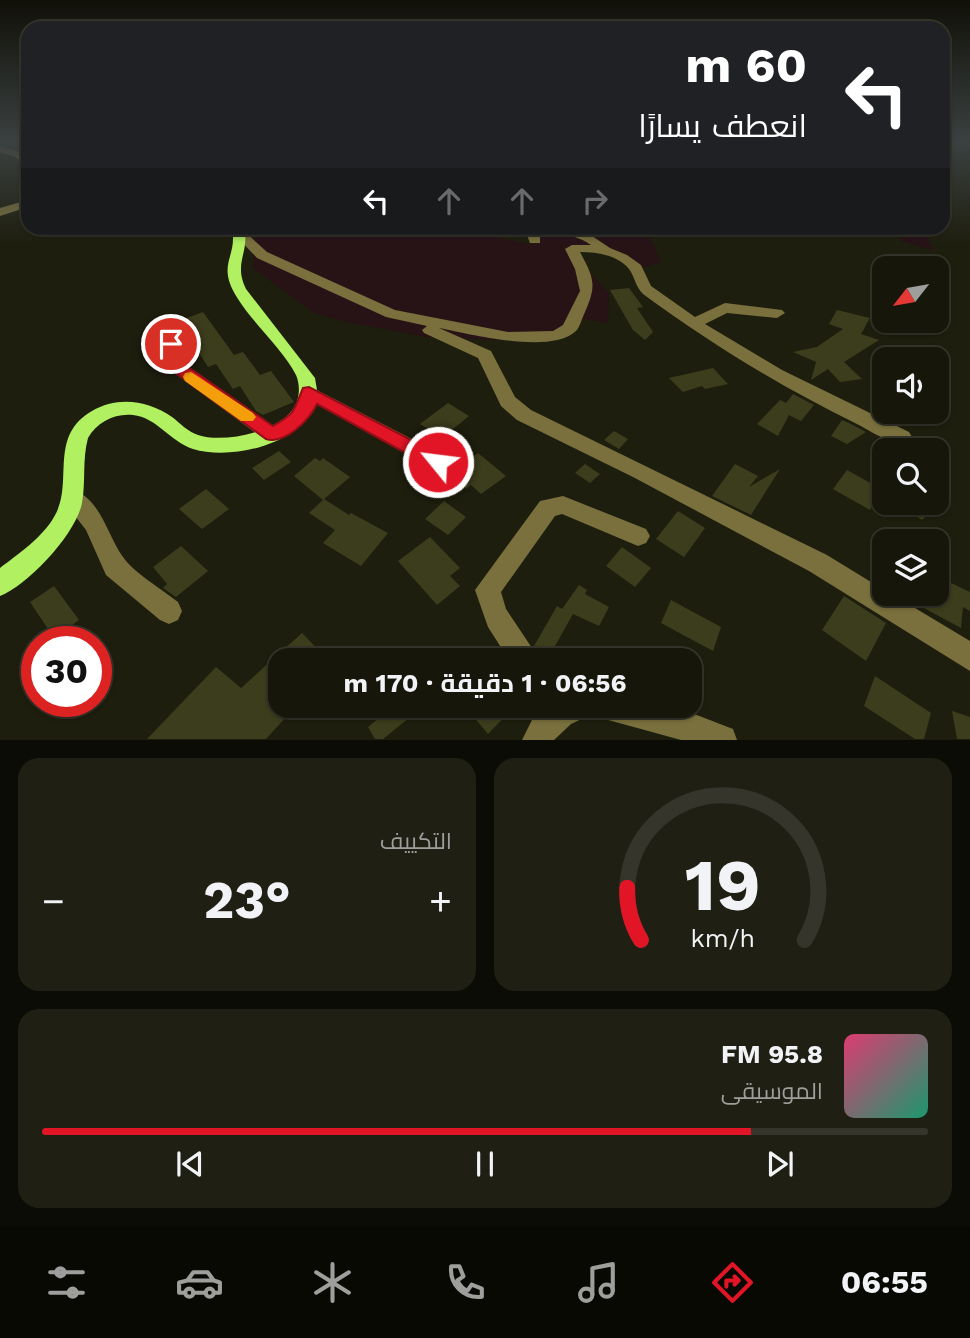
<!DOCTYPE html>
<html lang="ar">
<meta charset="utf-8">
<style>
body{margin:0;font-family:"Work Sans",Cairo,sans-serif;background:#1f1f13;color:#f1f3f6;direction:rtl;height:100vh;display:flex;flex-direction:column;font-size:26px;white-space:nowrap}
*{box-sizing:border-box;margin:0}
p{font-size:23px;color:#9e9f9c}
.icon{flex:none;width:38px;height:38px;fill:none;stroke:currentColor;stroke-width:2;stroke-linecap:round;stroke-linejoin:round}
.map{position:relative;height:740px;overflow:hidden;direction:ltr}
.drawer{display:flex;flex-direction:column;gap:18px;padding:18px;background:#0c0c06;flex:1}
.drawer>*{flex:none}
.hud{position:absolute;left:21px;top:21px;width:929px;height:214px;border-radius:21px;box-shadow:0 2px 5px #0004,0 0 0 2px #35352b;direction:rtl;background:#202124;color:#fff;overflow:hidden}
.needle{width:46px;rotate:239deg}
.fabs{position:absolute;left:872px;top:256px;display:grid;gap:14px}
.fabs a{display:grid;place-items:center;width:77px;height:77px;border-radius:14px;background:#16160a;box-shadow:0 2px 5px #0004,0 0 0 2px #35352b;font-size:35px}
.speed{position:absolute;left:21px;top:626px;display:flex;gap:14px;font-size:35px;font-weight:700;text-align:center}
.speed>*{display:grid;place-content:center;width:91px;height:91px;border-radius:50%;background:#16160a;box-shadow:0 2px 5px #0004,0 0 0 2px #35352b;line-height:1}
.speed .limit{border:10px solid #d22;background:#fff;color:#111}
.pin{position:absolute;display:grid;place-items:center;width:60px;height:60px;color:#fff;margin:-30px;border:4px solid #fff;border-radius:50%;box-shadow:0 2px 7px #0007}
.me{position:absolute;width:77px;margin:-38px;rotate:299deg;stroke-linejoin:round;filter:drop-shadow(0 0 5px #0008)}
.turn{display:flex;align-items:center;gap:24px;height:147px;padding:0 28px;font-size:32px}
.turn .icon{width:91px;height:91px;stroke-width:2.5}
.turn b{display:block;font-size:49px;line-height:60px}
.lanes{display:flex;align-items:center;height:66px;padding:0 28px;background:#0003;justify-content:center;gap:35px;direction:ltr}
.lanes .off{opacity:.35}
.big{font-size:52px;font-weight:700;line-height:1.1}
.drawer .card{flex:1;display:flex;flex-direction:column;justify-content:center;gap:10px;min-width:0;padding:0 24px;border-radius:21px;background:#1f1f13}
.drawer .dial{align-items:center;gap:0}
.dial svg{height:182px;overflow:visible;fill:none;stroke:#35352b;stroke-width:7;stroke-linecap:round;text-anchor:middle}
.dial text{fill:#f1f3f6;stroke:none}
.song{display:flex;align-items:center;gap:21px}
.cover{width:84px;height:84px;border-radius:10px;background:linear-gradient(135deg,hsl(340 70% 55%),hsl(160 70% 35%))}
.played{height:7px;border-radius:4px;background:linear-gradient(90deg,#e11525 80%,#35352b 80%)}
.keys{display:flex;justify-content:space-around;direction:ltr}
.heat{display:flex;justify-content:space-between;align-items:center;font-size:38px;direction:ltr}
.drawer .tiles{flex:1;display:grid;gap:18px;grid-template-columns:1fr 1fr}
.card:last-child{grid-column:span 2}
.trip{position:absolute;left:268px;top:648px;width:434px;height:70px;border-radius:21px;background:#16160a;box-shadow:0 2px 5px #0004,0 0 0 2px #35352b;font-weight:700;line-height:70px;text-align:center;direction:rtl}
.dock{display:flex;height:112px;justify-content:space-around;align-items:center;background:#090904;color:#9e9f9c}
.dock .icon{width:49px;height:49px}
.dock .current{color:#e11525}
.dock b{font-size:32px;color:#f1f3f6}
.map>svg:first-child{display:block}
</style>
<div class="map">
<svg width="970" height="740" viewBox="0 0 970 740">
<rect width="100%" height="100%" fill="#1e1e0e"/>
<!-- green -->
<path fill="#271216" d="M255,228H451L535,245L543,228H646L661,262L637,269L619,255L579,248L572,254L609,293L608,323L577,318L547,342L428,337L350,323L314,313L253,268Z
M891,228H924L932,250L901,241Z"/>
<!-- building -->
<path fill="#3c3d1c" d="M629,288L643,307L637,308L653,332L645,340L633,330L610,290Z
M837,310L870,318L861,334L879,340L844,362L862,379L840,382L828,369L811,380L816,362L793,352L817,347L843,329L829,324Z
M203,312L234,355L243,352L260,375L271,371L294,402L263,415L256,411L240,386L233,389L216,364L208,367L179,321Z
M713,368L728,384L705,389L702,386L683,392L669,378Z
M793,394L814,405L801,421L789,415L778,436L757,424L780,400L786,403Z
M448,403L469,416L442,438L420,424Z
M842,420L853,425L866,432L847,444L831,436Z
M614,431L628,439L619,449L604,440Z
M279,451L291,462L264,480L252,468Z
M478,453L506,476L481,494L471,485L466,489L448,473Z
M315,458L320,461L323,458L350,477L323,500L294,476Z
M585,464L600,474L590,483L575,473Z
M735,464L758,476L749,487L780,469L751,515L712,496Z
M847,470L883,490L870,510L833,489Z
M206,489L229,509L202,529L179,509Z
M324,499L349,515L351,513L388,533L361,566L323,543L335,530L309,513Z
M444,501L466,517L448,535L425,519Z
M895,502H921L933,510L922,520Z
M678,511L705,528L684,557L656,539Z
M430,537L460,568L450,576L460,586L437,605L398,561Z
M181,546L208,571L176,597L163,588L167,584L153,567Z
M622,547L651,568L635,587L606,566Z
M936,576L970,592V611L963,607L961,628L896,593H936Z
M579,585L587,590L585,594L609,607L599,626L573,614L547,660H542L534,646L557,606L562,609Z
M54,586L79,620L54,638L30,602Z
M844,596L886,623L866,661L822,630Z
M671,600L721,627L713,651L661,623Z
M302,633L328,660H280V705H290L282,713L286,717L266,739H147L216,667L241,688Z
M875,676L931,713L924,739H915L864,706Z
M395,705H425L383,739H375L368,727Z
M464,705H516L488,734Z
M952,711L970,717V739H957Z"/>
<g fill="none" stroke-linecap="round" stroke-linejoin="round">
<!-- minor -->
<path fill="#79703d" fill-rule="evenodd" d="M0,146L20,152L28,159V167L14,156L0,152Z
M28,200V207L0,216V208Z
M88,228H122C115,234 95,234 88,228Z
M548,228H567L586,232L610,248L627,255L641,265L651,286L695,317L725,303L782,310L785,313L777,318L727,313L705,324L782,370L909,432L912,437L909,442C893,447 869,430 855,423C779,386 710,343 643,294C635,286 635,277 629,269C618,255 596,252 580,252C594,278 597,285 585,312C582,318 580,327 576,331C551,355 470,334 439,328L491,351L515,397L531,410L827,555L884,590V593H890L970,641V671L809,571L633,477L517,420L501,406L478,358L424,333L422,330L427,326L386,317L257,258L234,234L240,230L244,231L267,252L395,310L508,332L553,331L563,325L580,291L575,269L565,249L572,245H591C575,234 558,233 540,236V243H530L527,235L531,230Z
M171,339L179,344L184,362L189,367L279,430L282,435L279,440L272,442L265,440L177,375L167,364L163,344Z
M309,386L445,456L448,462L445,468L438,470L431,468L303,396L300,392L303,388Z
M72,489C101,499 107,535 123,557C133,572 163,590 178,602L182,611L178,620L169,624L160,620L106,575L86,530L61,498L64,492Z
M563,496L646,529L650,536L646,543L638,546L562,514L555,516L501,592L506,609L540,660H509L488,627L475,590L540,501Z
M546,705H671L733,729L737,740H681L590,715L571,724L554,740H522L534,716Z"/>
<!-- major -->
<path fill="#b0f061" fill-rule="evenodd" d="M232,228H244C250,252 233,263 246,289L315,378C316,385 318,392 317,399C305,444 232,461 193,449C171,442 156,417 133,415C115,413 97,422 88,438C82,460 86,482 82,503C76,534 28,585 0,596V568C18,554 42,538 54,517C75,483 47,437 92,411C117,396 148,400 172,417C180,423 188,432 198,435C224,444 282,431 295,406C300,397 300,384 296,375C285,352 253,323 238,299C215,263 238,259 232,228Z"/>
</g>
<!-- sky -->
<linearGradient id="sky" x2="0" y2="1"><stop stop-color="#101008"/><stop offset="0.58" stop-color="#3b4141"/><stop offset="1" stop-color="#3b4141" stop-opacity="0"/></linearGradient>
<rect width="970" height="245" fill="url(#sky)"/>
<!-- route -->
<path fill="#e11525" stroke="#920e18" stroke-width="2" d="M171,340L179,344L183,362L188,367L273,426C297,412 293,411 303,388L309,387L444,457L447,462L444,467L438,469L431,467L317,404C309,420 285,445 266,439L177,374L168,364L164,344Z"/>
<!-- slow -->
<path fill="#f59e0b" d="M191,372L253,413L256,417L253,421H241L185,381L183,377L185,373Z"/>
</svg>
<div class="fabs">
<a><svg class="needle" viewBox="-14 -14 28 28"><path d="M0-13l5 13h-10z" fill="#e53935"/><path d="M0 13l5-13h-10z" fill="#9e9f9c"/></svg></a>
<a><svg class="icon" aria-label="sound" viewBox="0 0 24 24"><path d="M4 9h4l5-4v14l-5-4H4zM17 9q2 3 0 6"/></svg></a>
<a><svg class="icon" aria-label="search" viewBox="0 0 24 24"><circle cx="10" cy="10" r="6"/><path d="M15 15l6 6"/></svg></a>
<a><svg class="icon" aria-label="layers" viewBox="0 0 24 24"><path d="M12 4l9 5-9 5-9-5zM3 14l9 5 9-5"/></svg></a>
</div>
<div class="speed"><div class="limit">30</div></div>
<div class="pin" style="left:171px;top:344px;background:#d93025"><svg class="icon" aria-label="arrive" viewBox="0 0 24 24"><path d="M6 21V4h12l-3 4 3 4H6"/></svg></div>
<svg class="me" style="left:438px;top:462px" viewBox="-20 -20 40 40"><circle r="17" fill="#e11525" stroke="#fff" stroke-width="3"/><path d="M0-11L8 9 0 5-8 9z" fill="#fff"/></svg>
<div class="trip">06:56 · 1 دقيقة · 170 m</div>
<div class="hud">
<div class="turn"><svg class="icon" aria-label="left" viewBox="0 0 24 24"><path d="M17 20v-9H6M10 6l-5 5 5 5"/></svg><div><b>60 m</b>انعطف يسارًا</div></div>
<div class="lanes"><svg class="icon" aria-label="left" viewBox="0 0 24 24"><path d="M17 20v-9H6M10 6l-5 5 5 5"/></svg><svg class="icon off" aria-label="ahead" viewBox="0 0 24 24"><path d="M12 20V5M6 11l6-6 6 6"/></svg><svg class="icon off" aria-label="ahead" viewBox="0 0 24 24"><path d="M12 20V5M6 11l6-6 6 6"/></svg><svg class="icon off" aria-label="right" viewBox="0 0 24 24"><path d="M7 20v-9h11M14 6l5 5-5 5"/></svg></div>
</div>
</div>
<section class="drawer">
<div class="tiles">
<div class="card dial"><svg viewBox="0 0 100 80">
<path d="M14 69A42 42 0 1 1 86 69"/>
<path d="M14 69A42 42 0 0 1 8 46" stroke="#e11525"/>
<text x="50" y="56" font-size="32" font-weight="700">19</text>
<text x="50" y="72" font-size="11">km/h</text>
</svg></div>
<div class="card"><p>التكييف</p>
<div class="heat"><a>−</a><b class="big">23°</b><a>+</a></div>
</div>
<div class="card">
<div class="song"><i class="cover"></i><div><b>95.8 FM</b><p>الموسيقى</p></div></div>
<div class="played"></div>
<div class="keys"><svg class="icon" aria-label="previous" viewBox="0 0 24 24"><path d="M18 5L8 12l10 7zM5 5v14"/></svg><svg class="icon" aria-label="pause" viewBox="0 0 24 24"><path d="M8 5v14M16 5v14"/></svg><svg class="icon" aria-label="next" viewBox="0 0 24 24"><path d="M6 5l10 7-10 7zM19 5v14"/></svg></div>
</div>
</div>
</section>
<nav class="dock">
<b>06:55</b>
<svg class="icon current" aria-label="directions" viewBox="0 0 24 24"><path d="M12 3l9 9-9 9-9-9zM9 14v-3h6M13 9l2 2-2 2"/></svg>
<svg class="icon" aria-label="music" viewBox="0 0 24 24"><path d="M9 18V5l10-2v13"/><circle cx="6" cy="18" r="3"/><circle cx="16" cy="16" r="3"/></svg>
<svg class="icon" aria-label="phone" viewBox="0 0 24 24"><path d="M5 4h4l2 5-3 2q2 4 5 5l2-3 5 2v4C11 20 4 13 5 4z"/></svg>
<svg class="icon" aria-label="climate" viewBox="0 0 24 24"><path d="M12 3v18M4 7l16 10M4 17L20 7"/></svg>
<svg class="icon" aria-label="car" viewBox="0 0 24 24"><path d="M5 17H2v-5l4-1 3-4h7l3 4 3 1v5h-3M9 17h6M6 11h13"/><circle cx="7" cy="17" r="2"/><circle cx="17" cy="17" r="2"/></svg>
<svg class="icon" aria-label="filters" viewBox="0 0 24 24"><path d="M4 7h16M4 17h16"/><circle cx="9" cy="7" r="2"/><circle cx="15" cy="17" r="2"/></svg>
</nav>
